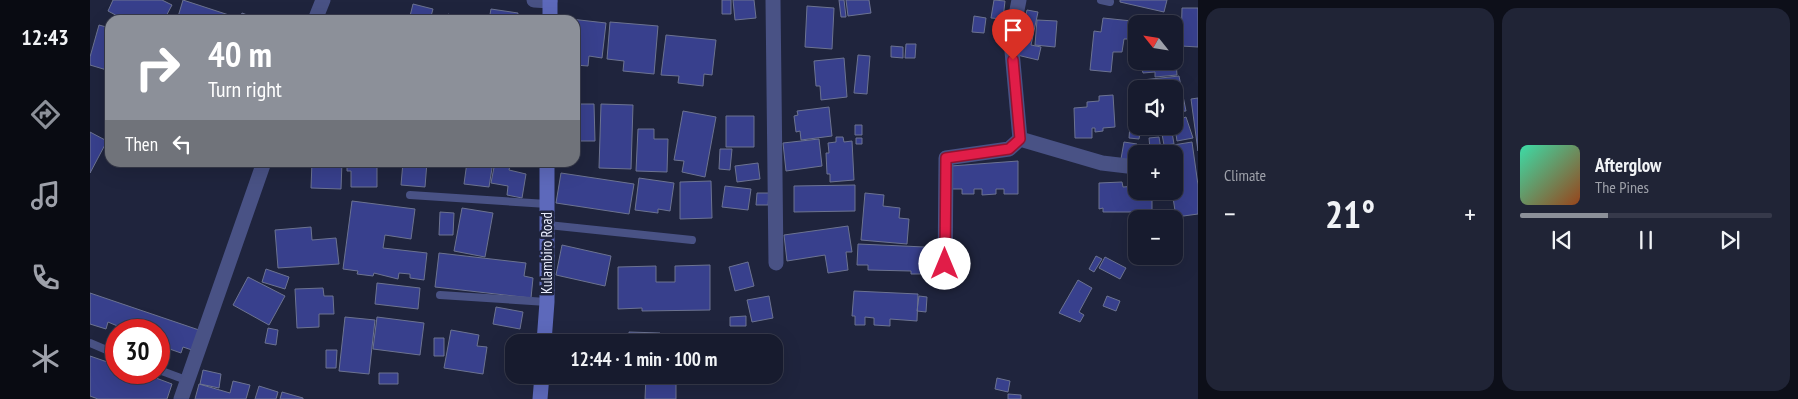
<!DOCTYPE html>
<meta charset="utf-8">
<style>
body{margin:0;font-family:"PT Sans Narrow",sans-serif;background:#202436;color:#f1f3f6;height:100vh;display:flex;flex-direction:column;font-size:19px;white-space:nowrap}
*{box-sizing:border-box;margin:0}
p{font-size:16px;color:#9ea1aa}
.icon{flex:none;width:28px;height:28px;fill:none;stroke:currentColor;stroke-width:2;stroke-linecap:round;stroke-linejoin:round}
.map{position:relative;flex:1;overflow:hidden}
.drawer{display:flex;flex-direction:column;gap:8px;padding:8px;background:#0d0f19;width:600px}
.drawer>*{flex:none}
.guide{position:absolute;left:15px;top:15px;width:475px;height:152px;border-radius:15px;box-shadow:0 5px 20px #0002,0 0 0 1px #36394a;background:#8c9099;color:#fff;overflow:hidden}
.needle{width:32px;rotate:300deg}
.fabs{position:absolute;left:1038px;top:15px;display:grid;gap:10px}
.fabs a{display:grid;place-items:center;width:55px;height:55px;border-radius:10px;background:#171b2e;box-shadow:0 5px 20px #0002,0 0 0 1px #36394a;font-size:25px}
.speed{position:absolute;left:15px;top:319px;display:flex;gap:10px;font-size:25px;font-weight:700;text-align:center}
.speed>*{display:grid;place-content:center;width:65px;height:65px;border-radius:50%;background:#171b2e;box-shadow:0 5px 20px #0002,0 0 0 1px #36394a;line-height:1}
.speed .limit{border:8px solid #d22;background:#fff;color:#111}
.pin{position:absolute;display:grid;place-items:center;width:42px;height:42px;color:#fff;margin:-51px -21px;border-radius:50% 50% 50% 0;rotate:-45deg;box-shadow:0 0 5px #0007}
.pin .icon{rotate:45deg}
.me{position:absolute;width:55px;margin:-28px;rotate:0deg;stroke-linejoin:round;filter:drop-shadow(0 0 4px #0008)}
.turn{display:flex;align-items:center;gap:18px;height:105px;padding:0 20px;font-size:22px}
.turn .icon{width:65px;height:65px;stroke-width:2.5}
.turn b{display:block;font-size:35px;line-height:42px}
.then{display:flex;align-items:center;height:48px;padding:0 20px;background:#0003;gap:10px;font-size:19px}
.big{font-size:38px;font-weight:800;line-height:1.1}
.drawer .widget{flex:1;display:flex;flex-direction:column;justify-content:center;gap:8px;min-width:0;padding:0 18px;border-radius:15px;background:#202436}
.song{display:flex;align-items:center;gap:15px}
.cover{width:60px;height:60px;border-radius:8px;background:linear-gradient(135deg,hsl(160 70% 55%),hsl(20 70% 35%))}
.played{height:5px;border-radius:2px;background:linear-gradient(90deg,#8c9099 35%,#36394a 35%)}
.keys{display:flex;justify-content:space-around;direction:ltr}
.heat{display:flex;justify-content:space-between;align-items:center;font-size:28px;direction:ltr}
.drawer .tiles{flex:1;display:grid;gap:8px;grid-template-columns:repeat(2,1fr)}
.trip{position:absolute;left:415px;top:334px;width:278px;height:50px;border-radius:15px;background:#171b2e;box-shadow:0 5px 20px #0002,0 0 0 1px #36394a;font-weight:800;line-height:50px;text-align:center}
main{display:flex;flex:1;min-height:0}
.menu{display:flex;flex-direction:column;width:90px;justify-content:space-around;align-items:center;background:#090b12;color:#9ea1aa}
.menu .icon{width:35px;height:35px}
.menu .active{color:#8c9099}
.menu b{font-size:22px;color:#f1f3f6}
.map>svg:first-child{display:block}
</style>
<main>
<nav class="menu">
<b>12:43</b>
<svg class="icon active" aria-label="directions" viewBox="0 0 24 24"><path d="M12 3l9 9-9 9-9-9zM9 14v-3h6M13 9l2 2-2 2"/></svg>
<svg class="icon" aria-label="music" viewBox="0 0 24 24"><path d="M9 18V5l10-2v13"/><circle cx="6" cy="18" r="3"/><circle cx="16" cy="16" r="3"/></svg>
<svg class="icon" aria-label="phone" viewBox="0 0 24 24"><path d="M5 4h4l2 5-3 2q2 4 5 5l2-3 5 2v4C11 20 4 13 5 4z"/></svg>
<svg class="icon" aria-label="climate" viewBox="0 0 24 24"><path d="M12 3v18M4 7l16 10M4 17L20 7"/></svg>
</nav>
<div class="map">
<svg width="1108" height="399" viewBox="0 0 1108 399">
<rect width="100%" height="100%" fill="#1f243d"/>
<!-- building -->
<path fill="#38408d" stroke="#6c7391" d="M23,0H72L82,5L74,20H35L18,11Z
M93,0L148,18L147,20H87Z
M632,0H641V14H632Z
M643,0H664L666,18L645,20Z
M749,0H754L756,17H751Z
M756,0H779L781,13L758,16Z
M904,0L915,1L913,19L901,18Z
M1030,0H1077L1074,12L1030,2Z
M323,4L343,9L340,20H319Z
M717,6L744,8L742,49L715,47Z
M1092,8H1108V47L1091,46Z
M401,9L428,13L427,20H399Z
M937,10L948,12L941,45L951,47L948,60L927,55Z
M152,13L165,18L164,20H149Z
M358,14L374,20H355Z
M884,16L896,18L894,33L882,32Z
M472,18L516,23L512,58L499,56L498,66L485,65V20Z
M1013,18L1042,21L1040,39H1034L1032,52H1023L1021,72L1000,70L1004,31L1011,32Z
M947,20L967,21L965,47L945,45Z
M520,22L568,26L564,74L533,71L534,61L517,59Z
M9,25L20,28V71L0,65V57Z
M576,35L626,40L622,75L614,74L613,86L588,83L589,76L571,75Z
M1084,35L1087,75L1065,77V72L1053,73L1050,61H1084Z
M816,44H826L825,58H815Z
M801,46L813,47V58L801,57Z
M768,55L780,56L777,94L764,93Z
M754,58L757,97L731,100L730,86H726L724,61Z
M1089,76L1096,111L1084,112V89H1046V118H1044L1042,105L1046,104L1043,81Z
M1023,95L1025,127L1013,128V131L1005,132V128H1002V138H985L984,108L997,107V102L1009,101V96Z
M1108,98V151L1101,99Z
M485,104H504L505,141H485Z
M511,104L543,105L541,169L509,168Z
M739,107L742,136L711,140L710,131L706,132L704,116L708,115L707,111Z
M593,111L626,117L615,177L592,172L594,161L584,160Z
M636,116H664V147H636Z
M1096,117L1103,138L1087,141L1084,121Z
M765,125H772V135H765Z
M1040,125L1051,127L1049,139L1039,138Z
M1054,126H1080V131L1056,134Z
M548,129H564V139H578L577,172L546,171Z
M0,132L17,141L0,173Z
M1082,132L1084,144L1074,145L1072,134Z
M746,137H753L754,142L762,141L764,180L740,182V174H737L736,153H739L738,143L746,142Z
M1069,137L1071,149H1060L1059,138Z
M766,138H772V144H766Z
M729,139L732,166L696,171L693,143Z
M1034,142L1047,144L1044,161L1031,159Z
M1102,142L1108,185V214L1086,217L1082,191H1084V154H1076L1078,153L1077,146Z
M1058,147L1059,154H1050V148Z
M630,149H642L640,170L629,169Z
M928,161V194H914V189H906V194L892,195V189H884V194H872V189H861V166Z
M222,162H252L251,189L221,188Z
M257,162H287V187H261V171H257Z
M313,162H337L335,187L311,185Z
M377,162H403L399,187L374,184Z
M405,162H421L419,170L436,174L432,198L417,195L418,186L401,183Z
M668,163L670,179L647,182L645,166Z
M471,173L544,184L539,214L466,203Z
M549,178L584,183L580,211L568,209V213L545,210Z
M621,181L622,218L590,219V182Z
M1032,182L1033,187L1046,186V191H1062V217H1042V212H1013V208L1009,209V183Z
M765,185V211L704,212V186Z
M635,186L661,189L658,210L632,207Z
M667,193H679L678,205H666Z
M775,193L794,195L793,206L810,208L809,218L819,219L817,244L771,240Z
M262,201L325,209L321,239L295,235L293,248L337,253L334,280L320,278V274L309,273L308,279L284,273L283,276L267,274L268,271L253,269Z
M372,208L403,213L395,257L364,251Z
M350,212L364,213L363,235H349Z
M758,226L762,252H756L758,270L738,273L735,255L697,261L694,235Z
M221,227L222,240L246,238L249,264L188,268L185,230Z
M768,244L835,247L834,274H821V271L778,270V265H767Z
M472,245L521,256L515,286L466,275Z
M349,253L436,263L434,276L443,278L441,298L345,287Z
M1006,256L1012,259L1004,272L999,269Z
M1015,257L1036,268L1030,279L1009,268Z
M658,262L664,286L645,291L639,267Z
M620,265V310L552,311V308L528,309V267L566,266V282H585V266Z
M176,269L199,277L195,289L172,282Z
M158,277L195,296L179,325L143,305Z
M988,280L1002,288L989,312L994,315L990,322L969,313Z
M287,283L330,288L328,309L285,304Z
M233,288L234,296H243L244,314H229V327L207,328L205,289Z
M764,291L828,294L827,321L800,319V326L784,325V318L775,317V325H765V316H762Z
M0,293L109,330L102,350L93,347L91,353L74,347L76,342L69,339V330H37L18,322L16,329L0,324Z
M679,296L683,318L662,322L657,300Z
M829,296L837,297L836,312L827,311Z
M1017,296L1030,301L1026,311L1013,306Z
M406,307L433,312L430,329L403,324Z
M656,316V326H640V317Z
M255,317L285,320L279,374L249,371Z
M287,317L334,323L330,355L283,349Z
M178,328L188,330L186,345L175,343Z
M361,330L389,335L387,346L397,347L393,374L354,368Z
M539,332L570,333L569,342H539Z
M344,338H354V356H344Z
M236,350H247L246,368H236Z
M0,356L26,365V372H50L82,384L77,399H8L0,396Z
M113,370L131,374L129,388L110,384Z
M289,373H308V384H289Z
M556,375H586V399H555Z
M907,378L920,381L918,392L905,389Z
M143,381L160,385L156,399H105L109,384L140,393Z
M169,386L188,392L186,399H165Z
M192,392L213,398V399H190Z
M918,394L931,395V399H918Z"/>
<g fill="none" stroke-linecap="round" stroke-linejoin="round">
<!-- lane -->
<path stroke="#495285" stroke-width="8" d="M1011,0L1020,2
M320,195L457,204
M458,225L602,240
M350,295L457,302
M0,343L26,354
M69,370L96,380"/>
<!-- street -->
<path stroke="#495285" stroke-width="15" d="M444,0L460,1
M683,0L686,263
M929,0L921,40L930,139L1012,163L1046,167
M225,20L233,0
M855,281L856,158L919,149L930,139
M91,399L174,162"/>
<!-- secondary -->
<path stroke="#5d69bb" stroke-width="15" d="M460,20V0
M454,342L457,302V162
M450,399L452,375"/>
</g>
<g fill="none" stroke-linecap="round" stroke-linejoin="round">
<!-- route casing -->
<g stroke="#92132f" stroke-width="12">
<path id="route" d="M855,264L856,158L919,149L930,139L923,60"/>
</g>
<!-- route -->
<use href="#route" stroke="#e11d48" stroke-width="9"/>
</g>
<g text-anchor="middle" stroke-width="5" stroke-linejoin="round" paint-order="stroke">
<!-- street labels -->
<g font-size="15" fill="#e9edfe" stroke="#1f243d">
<text transform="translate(457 253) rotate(-90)" y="5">Kulambiro Road</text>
</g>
</g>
</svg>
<div class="fabs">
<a><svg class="needle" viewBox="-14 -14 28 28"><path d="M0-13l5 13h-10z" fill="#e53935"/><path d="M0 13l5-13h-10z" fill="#9ea1aa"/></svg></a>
<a><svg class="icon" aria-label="sound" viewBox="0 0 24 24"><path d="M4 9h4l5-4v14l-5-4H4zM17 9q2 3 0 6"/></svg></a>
<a>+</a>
<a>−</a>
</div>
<div class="speed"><div class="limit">30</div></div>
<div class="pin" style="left:923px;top:60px;background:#d93025"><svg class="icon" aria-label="arrive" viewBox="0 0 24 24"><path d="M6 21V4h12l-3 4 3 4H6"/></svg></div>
<svg class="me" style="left:855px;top:264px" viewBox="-20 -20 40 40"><circle r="19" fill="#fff"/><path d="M0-13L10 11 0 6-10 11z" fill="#e11d48"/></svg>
<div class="trip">12:44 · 1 min · 100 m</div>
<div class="guide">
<div class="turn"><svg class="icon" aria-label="right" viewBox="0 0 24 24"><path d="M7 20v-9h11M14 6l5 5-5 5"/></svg><div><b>40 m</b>Turn right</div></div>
<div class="then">Then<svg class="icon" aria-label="left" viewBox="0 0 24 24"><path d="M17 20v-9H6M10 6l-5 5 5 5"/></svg></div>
</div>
</div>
<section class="drawer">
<div class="tiles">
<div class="widget"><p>Climate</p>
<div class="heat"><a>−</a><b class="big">21°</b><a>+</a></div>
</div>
<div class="widget">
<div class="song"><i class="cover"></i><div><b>Afterglow</b><p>The Pines</p></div></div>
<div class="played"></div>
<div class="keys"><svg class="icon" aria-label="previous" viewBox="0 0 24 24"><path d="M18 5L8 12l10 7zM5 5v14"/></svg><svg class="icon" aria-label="pause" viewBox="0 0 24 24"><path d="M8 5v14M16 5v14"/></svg><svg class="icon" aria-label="next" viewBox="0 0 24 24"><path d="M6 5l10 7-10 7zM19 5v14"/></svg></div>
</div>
</div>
</section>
</main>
